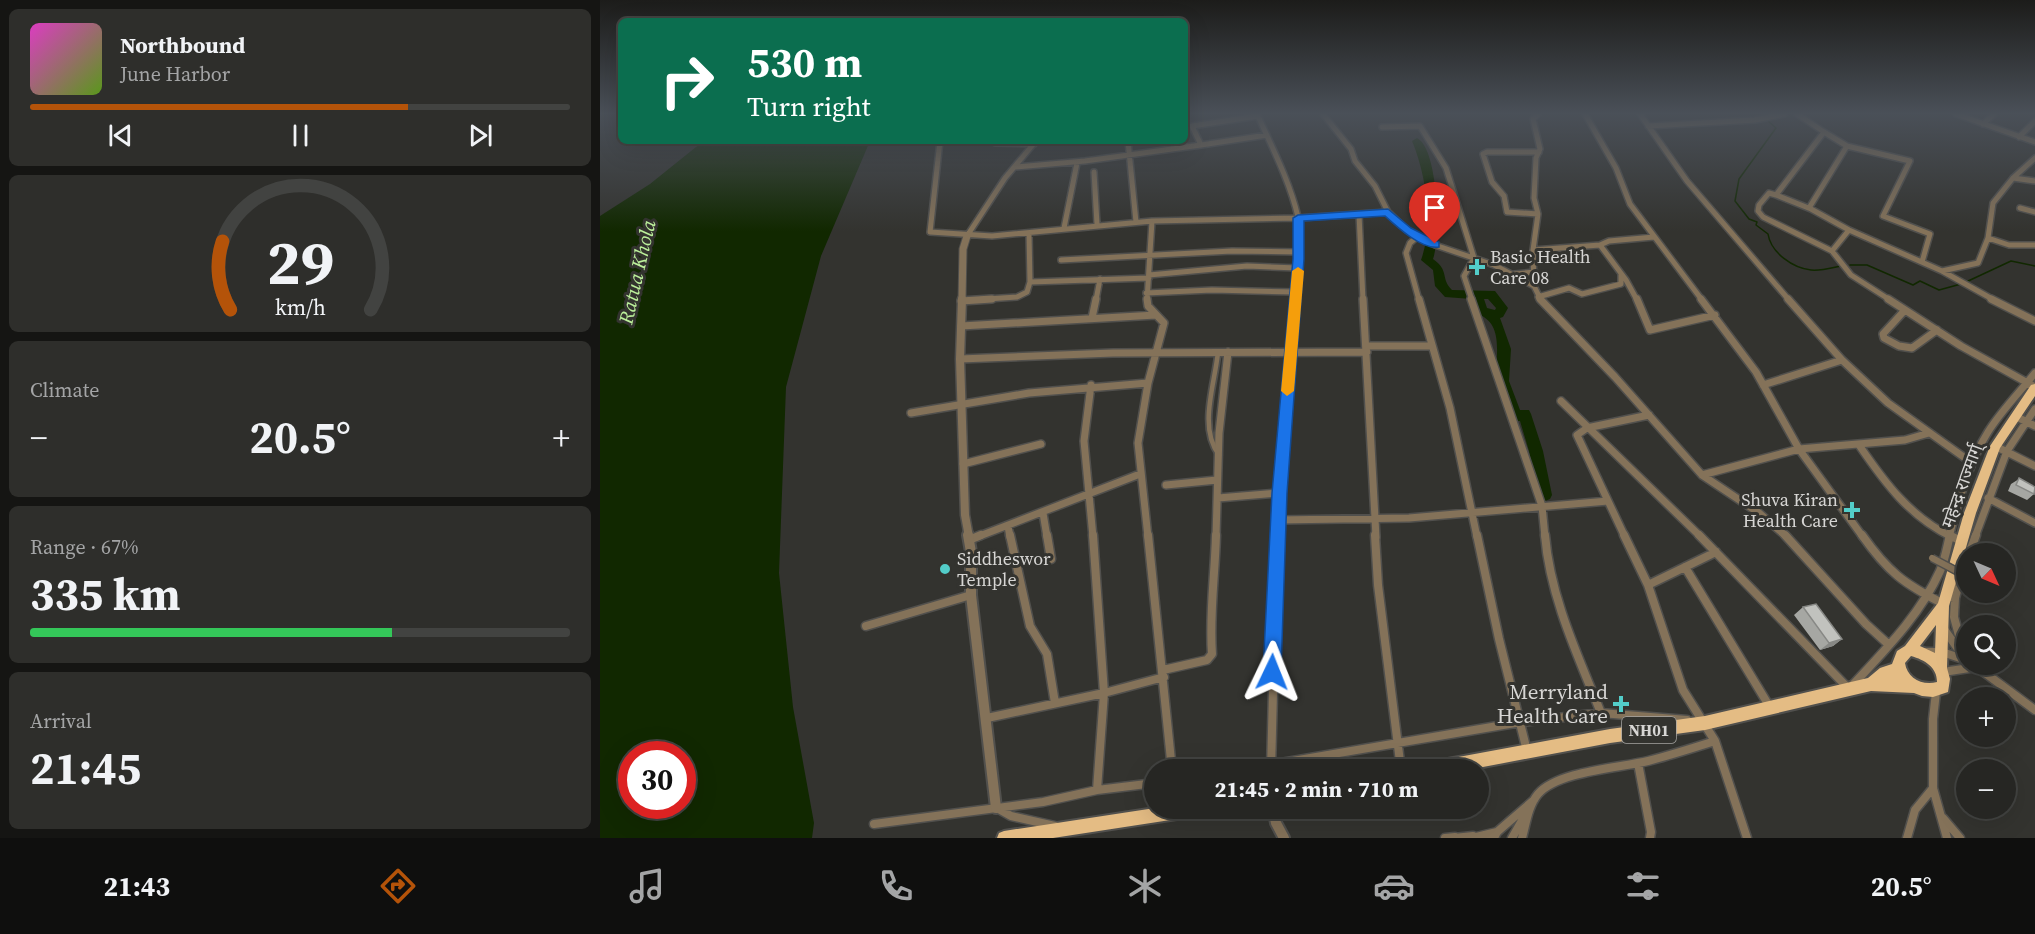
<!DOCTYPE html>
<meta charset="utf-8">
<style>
body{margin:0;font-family:"Source Serif 4","Noto Sans Devanagari",serif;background:#2e2e2b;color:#f1f3f6;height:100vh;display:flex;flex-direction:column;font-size:22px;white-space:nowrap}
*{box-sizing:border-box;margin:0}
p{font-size:20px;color:#a4a5a6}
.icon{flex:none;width:33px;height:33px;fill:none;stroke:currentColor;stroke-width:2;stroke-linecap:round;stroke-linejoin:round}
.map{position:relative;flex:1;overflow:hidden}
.sheet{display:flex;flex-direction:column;gap:9px;padding:9px;background:#151513;width:600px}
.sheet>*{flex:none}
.hud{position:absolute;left:18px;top:18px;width:570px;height:126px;border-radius:9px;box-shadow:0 6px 24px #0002,0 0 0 2px #424341;background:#0b6e4f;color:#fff;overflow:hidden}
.needle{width:39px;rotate:134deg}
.fabs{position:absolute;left:1356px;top:543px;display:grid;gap:12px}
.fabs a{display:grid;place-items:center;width:60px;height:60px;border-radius:50%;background:#262623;box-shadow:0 6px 24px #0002,0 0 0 2px #424341;font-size:30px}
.speed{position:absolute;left:18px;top:741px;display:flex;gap:12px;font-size:30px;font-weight:700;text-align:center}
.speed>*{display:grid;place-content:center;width:78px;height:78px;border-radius:50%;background:#262623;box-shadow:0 6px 24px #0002,0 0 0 2px #424341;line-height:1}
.speed .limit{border:9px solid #d22;background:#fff;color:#111}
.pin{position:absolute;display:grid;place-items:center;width:51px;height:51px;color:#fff;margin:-62px -26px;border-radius:50% 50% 50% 0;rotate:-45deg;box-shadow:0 0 6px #0007}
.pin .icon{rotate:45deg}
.me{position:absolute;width:66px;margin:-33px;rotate:2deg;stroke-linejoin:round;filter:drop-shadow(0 0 4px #0008)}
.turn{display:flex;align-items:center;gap:21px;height:126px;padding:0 30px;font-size:27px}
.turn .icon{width:78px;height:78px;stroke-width:2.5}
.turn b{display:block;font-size:42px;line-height:51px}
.big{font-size:45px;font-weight:700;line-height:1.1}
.sheet .widget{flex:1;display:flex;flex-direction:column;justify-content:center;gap:9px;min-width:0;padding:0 21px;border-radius:9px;background:#2e2e2b}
.sheet .dial{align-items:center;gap:0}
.dial svg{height:156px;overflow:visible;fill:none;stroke:#424341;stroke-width:7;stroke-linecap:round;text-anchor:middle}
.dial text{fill:#f1f3f6;stroke:none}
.song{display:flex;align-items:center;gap:18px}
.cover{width:72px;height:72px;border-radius:9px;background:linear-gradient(135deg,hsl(310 70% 55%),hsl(90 70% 35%))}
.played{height:6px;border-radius:3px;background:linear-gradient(90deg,#b45309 70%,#424341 70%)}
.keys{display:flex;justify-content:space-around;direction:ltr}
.heat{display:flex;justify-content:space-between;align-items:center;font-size:33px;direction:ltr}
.charge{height:9px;border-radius:4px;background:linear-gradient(90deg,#34c759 67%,#424341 0)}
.trip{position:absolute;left:544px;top:759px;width:345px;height:60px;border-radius:30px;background:#262623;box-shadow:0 6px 24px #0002,0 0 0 2px #424341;font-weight:700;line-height:60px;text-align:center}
.menu{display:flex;height:96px;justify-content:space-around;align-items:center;background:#0f0f0e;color:#a4a5a6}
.menu .icon{width:42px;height:42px}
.menu .active{color:#b45309}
.menu b{font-size:27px;color:#f1f3f6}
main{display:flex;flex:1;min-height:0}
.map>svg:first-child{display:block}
</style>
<main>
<section class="sheet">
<div class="widget">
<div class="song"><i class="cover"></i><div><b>Northbound</b><p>June Harbor</p></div></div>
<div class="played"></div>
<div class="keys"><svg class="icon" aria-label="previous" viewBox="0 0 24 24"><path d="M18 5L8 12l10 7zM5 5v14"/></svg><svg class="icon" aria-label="pause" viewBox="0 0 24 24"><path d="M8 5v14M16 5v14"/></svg><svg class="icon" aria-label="next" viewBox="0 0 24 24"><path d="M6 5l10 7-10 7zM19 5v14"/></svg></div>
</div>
<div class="widget dial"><svg viewBox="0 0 100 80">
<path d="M14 69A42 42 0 1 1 86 69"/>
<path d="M14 69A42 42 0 0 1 10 34" stroke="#b45309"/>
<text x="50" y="56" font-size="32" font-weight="700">29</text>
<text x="50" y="72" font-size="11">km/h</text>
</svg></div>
<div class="widget"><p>Climate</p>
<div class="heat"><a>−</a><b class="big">20.5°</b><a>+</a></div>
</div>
<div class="widget"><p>Range · 67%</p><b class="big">335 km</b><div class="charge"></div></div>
<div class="widget"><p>Arrival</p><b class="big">21:45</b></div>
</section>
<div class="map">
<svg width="1435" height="838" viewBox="0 0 1435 838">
<rect width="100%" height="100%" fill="#33332f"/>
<!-- water -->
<path fill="#112800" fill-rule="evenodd" d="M106,141H270L221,256L186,387L179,573L193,707L214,823L212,838H0V216L50,184L96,147ZM32,754H82V806H32Z"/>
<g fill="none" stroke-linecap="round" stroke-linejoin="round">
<!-- stream -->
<path stroke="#112800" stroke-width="1.5" d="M1157,114L1163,118
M1168,121L1176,128L1139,179L1135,201L1149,219L1157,222L1156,225L1168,234C1171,253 1193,268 1211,270C1221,271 1231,268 1241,266
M1250,265H1267L1313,285L1320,281L1339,290L1361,284
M1366,282L1411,261L1435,266"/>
<!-- river -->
<path fill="#112800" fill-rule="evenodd" d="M817,138C838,148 841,237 833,259C850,271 840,278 852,290L895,291L908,308L903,317L900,318L911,349L909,381L920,410H929L931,414L943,451L952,495L950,499L945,501L940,499L938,495L929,451L920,421H911C906,410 898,393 897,381C894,358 906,325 878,314L872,299L845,297L835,286L833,270L821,260C834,225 826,174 812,141ZM884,299H888L896,308L895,310L887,308Z"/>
<!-- pedestrian casing -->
<g stroke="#51504d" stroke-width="8">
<path id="pedestrian" d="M618,352C615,384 598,427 619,455"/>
</g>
<!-- minor-far2 casing -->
<g stroke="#51504d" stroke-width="8">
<path id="minor-far2" d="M657,114C672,147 690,182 698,217C703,243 698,274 695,300
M723,114L751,149L755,161L775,186L788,212L807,230L835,245L894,265L934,286L941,300
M985,114L1016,168L1030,204L1102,300
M1040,114L1087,181L1189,300
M1197,114L1224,132L1176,195L1211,209L1249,230L1342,271L1394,300
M1356,114L1435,142
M658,116L592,126L601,145L667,135
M1383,124L1394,114
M1048,126L1155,120L1184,114
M782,127L820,126L846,168L874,258L864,276L872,300
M1224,132L1247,146L1310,161L1283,216L1330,234L1322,262
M1419,137L1435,121
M340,141L330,232L392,236L552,221L698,218L788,212
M396,141L395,143L434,144
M528,141L536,222
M415,167L485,161L601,145
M494,172L497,224
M1413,178L1435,181
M1176,195L1169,193L1159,205L1158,211L1163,217L1232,251
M1209,208L1247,146
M1420,208L1435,212
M759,214L763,300
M938,214L907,212L904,196L892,182L883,154L887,152H939
M464,228L477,163
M1249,230L1232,251L1251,275L1290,300
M367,236L405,178L436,141
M818,236L810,243L806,253L819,300
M1388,238L1409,245H1435
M1000,245L1026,280L1037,300
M933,250L1000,245L1009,241L1054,237
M461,260L632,251L699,252
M1342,271L1378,263L1388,238L1393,203L1413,178L1435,158
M915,274L935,272
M549,275L647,266L698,268
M430,282L549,278
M934,286L933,250L938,214L934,198L936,158L940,149L933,119L938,114
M546,293L612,290L695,292
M938,297L969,288L982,294L1021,284V275
M371,300L417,297L427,292L430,282L429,234
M496,300L500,279
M547,300L552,221"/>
</g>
<!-- minor-far1 casing -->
<g stroke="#51504d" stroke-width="10">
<path id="minor-far1" d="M547,299L548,306L564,323L548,383L538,443L548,537
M763,299L776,537
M819,299L850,408L877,537
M871,299L942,506L945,537
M940,299L1015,377L1102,475L1159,513L1187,537
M1037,299L1050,330L1115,315
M1101,299L1156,372L1199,449L1263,537
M1288,299L1361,346L1435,387
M1391,299L1435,321
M361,301L392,299
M1305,310L1283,334L1284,338L1299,346L1312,348L1337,330
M492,318L496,299
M361,326L556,315
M766,346H832
M360,359L513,353L767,352
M1242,360L1288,403L1372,463
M491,385L484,441L493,537
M1163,385L1242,360L1188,299
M961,401L1101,537
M311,413L429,393L548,383
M1415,416L1435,426
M1259,445C1285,483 1310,517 1352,537
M1395,446L1435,466
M363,464L441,444
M1102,475L1199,449L1305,440L1329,433
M566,485L617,480
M618,498L679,493
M1388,498L1435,523
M443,513L447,537
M678,520L809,518L1008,501
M408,526L410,537
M377,537L540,474
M616,537L619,433L628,352
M677,537L696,299
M1025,537L977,435L987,428L1049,415
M1349,537C1359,500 1368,464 1388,432C1401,411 1420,392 1435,373
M1375,537L1407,451L1435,409"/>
</g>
<!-- minor casing -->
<g stroke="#51504d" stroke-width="11">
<path id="minor" d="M410,535L430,626L447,654L455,703
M447,535L451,559
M493,535L504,693L497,790
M548,535L572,770
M775,535L778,585L801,770
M877,535L899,639L927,751
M945,535C950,597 978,656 1001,713
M1024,535L1048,585L1083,690L1115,741L1147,838
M1099,535L1249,689C1282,653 1319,617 1340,571C1345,560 1347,547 1350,535
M1185,535L1266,624L1288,644
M1262,535C1288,572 1304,584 1344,604
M1349,535L1361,541
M369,540L381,535
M1369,554L1376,535
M1085,567L1171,709
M1048,585L1116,552
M1346,596L1355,598L1366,559
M1355,598L1354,617L1361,643
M266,626L371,595
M1344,629L1365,659
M1325,652H1342L1366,660
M1373,664L1435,710
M563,670L607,660L612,654C609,615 615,575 616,535
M1343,672L1376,667
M1336,692L1333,719V788L1347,838
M387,718L504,693L564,677
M1038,763L1051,832L1050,838
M639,770L921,722L1001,713L1087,720
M671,770L677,535
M397,808L411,816L455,826
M1343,818L1360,838
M274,824L443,802L497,790L555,783
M845,838L855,837
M854,838L873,836
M872,838L897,832
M894,838L897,832L934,800
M912,838L928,810
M922,838C926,824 928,806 938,794C958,771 1019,768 1048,761C1071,755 1093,748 1115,741
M1307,838L1315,810L1333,788"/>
</g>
<!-- tertiary-far2 casing -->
<g stroke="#51504d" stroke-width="9">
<path id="tertiary-far2" d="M362,300L363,249L367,236"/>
</g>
<!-- tertiary-far1 casing -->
<g stroke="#51504d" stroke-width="11">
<path id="tertiary-far1" d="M362,299L360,359L365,515L369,537"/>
</g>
<!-- tertiary casing -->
<g stroke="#51504d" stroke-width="14">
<path id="tertiary" d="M368,535L371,552V595L396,808
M673,808L676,823L684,838"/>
</g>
<!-- trunk casing -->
<g stroke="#51504d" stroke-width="4">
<path id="trunk" d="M1435,384V396L1400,448L1376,513L1349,606L1347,668L1350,679L1348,692L1333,697L1322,696L1314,693L1271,691L1105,730L1010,743L867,770H819L821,765L826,763L1010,729L1105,716L1268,678L1280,668L1292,664L1297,651L1305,646L1338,603L1364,513L1390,446L1431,385ZM1336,625L1335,653L1320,646ZM1311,656C1325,660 1337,667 1337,682C1322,686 1307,678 1305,663Z
M555,808H610L608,813L603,815L453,838H397L399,833L404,831Z"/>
</g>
<!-- pedestrian -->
<use href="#pedestrian" stroke="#847259" stroke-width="4.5"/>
<!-- minor-far2 -->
<use href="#minor-far2" stroke="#847259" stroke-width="5"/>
<!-- minor-far1 -->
<use href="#minor-far1" stroke="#847259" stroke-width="7"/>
<!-- minor -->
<use href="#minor" stroke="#847259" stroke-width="8"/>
<!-- tertiary-far2 -->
<use href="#tertiary-far2" stroke="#847259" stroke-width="7"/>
<!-- tertiary-far1 -->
<use href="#tertiary-far1" stroke="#847259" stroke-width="8"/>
<!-- tertiary -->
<use href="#tertiary" stroke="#847259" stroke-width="10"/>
<!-- trunk -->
<use href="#trunk" fill="#e4bc84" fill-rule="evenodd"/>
<!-- pedestrian-bridge casing -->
<g stroke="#51504d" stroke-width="9" stroke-linecap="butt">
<path id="pedestrian-bridge" d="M1332,558L1366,576"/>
</g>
<!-- pedestrian-bridge -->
<use href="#pedestrian-bridge" stroke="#847259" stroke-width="6"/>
</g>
<!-- wall -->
<path fill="#a6a7a3" d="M1419,479L1434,494L1427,500L1408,491L1411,484Z
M1203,607L1242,639L1233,646L1220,650L1194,615Z"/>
<!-- shaded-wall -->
<path fill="#878885" d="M1242,639L1233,646L1220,650L1229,643Z"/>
<!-- building -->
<path fill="#c1c2be" stroke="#878885" stroke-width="1.5" d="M1419,478L1435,487L1434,494L1416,485Z
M1216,604L1242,639L1229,643L1203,607Z"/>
<!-- sky -->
<linearGradient id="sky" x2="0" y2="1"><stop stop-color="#1c1c1a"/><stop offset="0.49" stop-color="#4a5058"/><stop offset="1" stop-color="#4a5058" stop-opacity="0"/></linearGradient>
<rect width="1435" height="231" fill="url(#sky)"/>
<!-- route -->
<path fill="#1a73e8" stroke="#114b97" stroke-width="1.5" d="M788,209L811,228L839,242V247C822,250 797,227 785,216L704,221V259L687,493L681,672L678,678L672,680L666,678L663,672L672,493L693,259V218L698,215Z"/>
<!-- slow -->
<path fill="#f59e0b" d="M698,267L704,271L694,391L687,396L681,391L692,271Z"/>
<!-- markers -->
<g fill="#53cdc9" stroke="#33332f" stroke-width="2">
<path d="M874 258h6v6h6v6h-6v6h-6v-6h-6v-6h6z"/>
<path d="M1249 501h6v6h6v6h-6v6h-6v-6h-6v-6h6z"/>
<circle cx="345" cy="569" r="6"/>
<path d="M1018 695h6v6h6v6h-6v6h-6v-6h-6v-6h6z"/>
</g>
<g text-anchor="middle" stroke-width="6" stroke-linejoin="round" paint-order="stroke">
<!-- shield labels -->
<rect fill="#33332f" stroke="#a6a5a2" stroke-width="1.5" x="1022" y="717" width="54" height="26" rx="4.5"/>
<g font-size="16" font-weight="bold" fill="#d7d6d4">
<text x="1049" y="736">NH01</text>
</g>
<!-- poi labels -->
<g font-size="18" fill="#d7d6d4" stroke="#33332f" text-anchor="start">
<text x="890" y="263">Basic Health<tspan x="890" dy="21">Care 08</tspan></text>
<text x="1238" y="506" text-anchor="end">Shuva Kiran<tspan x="1238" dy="21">Health Care</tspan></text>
<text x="357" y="565">Siddheswor<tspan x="357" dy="21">Temple</tspan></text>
</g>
<!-- street labels -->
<g font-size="18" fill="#d7d6d4" stroke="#33332f">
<text transform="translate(1362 486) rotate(-70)" y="6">महेन्द्र राज्मार्ग्</text>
</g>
<!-- water labels -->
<g font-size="20" font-style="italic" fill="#bcf09b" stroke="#33332f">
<text transform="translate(37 272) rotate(-77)" y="7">Ratua Khola</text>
</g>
<!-- near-poi labels -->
<g font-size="21" fill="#d7d6d4" stroke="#33332f" text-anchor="end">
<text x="1008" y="699">Merryland<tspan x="1008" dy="24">Health Care</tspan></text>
</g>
</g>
</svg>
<div class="fabs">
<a><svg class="needle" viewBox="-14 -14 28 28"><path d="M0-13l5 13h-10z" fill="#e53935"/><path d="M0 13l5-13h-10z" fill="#a4a5a6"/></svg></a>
<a><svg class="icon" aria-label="search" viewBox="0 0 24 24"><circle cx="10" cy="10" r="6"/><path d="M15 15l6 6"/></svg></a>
<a>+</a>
<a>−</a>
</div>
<div class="speed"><div class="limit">30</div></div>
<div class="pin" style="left:835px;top:244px;background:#d93025"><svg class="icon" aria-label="arrive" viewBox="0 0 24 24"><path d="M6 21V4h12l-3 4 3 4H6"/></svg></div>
<svg class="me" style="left:672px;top:672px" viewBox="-20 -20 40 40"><path d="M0-17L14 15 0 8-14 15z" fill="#1a73e8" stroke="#fff" stroke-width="4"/></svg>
<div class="trip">21:45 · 2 min · 710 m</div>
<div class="hud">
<div class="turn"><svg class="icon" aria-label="right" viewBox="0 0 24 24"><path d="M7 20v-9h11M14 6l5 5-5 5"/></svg><div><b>530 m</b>Turn right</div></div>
</div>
</div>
</main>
<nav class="menu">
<b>21:43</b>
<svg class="icon active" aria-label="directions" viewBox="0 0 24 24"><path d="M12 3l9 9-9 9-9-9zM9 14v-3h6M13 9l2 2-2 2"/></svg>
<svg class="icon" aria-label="music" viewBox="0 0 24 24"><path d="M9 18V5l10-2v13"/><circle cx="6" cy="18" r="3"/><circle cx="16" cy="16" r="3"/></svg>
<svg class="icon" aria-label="phone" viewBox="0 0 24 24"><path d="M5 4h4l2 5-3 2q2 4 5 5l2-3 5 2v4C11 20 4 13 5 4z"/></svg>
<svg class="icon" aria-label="climate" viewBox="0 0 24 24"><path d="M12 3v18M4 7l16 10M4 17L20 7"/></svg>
<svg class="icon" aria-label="car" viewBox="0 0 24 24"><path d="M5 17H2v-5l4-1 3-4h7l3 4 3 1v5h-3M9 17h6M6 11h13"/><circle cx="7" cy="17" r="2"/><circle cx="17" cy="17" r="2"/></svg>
<svg class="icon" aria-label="filters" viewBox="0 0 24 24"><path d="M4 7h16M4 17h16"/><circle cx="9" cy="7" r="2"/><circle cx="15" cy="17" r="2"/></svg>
<b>20.5°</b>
</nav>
